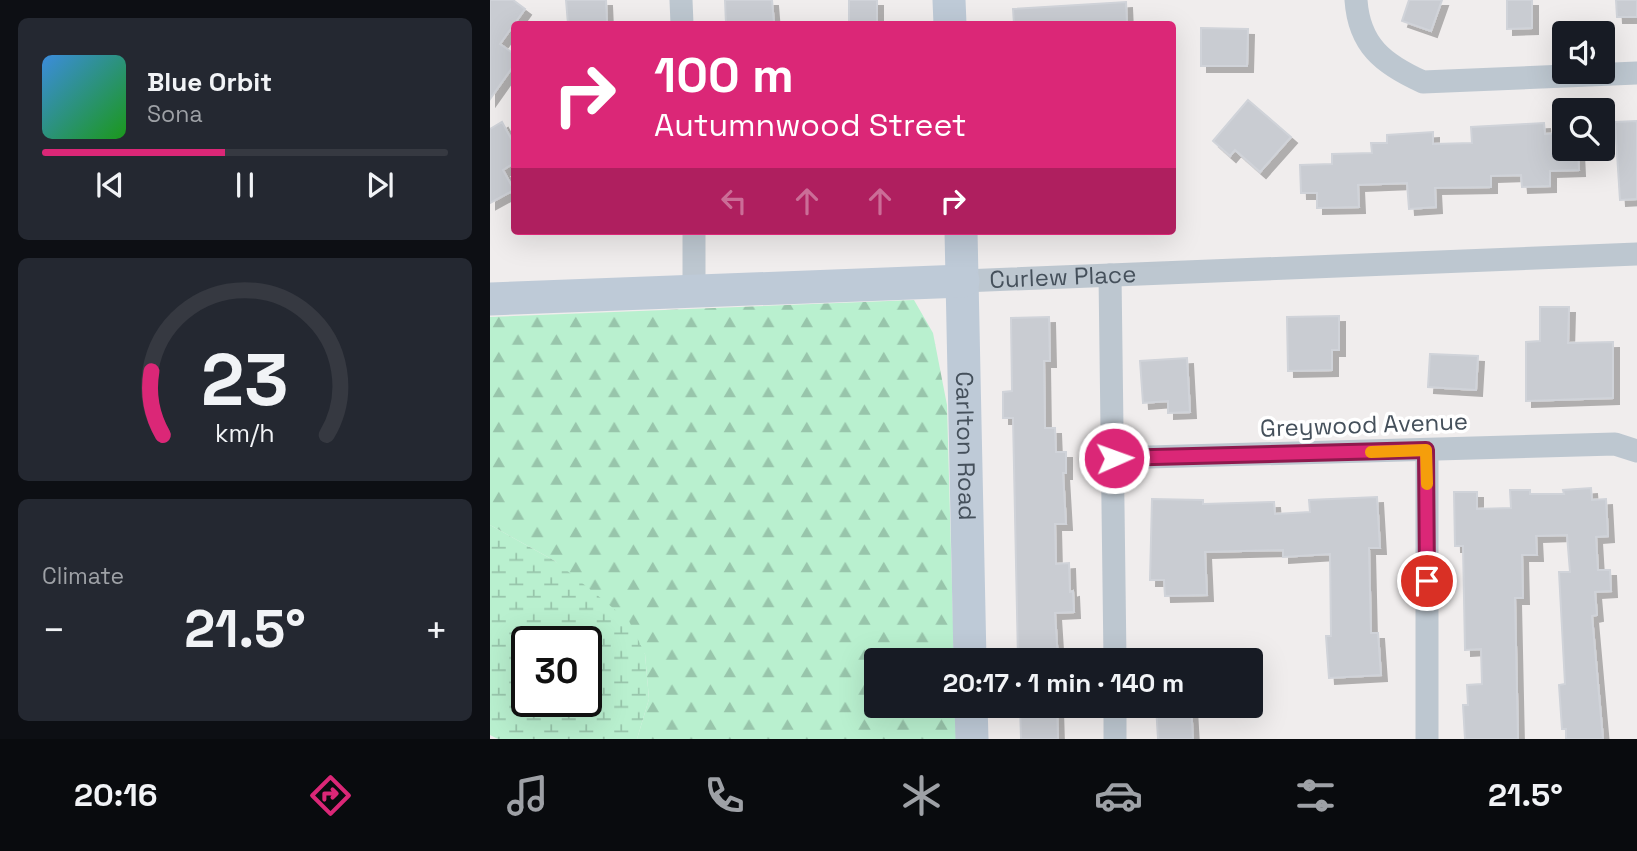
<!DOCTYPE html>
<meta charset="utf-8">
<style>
body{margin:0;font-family:"Space Grotesk",sans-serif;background:#242831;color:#f1f3f6;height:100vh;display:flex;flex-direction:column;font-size:26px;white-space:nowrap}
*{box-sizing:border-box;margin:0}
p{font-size:23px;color:#9ea1a6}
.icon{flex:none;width:38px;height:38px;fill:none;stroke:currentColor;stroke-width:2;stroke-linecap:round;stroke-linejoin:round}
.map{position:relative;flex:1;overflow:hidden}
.panel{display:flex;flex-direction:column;gap:18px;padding:18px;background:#0d0f14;width:490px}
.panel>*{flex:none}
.banner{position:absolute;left:21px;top:21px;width:665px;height:214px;border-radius:7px;box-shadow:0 7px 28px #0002;background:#db2777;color:#fff;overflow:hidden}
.tools{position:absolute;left:1062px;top:21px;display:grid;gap:14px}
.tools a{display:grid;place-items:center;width:63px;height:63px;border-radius:7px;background:#171b24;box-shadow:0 7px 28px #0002;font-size:35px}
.speed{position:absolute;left:21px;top:626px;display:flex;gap:14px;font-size:35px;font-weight:700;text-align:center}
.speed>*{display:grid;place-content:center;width:91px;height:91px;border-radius:50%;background:#171b24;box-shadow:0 7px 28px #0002;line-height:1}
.speed .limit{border:4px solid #111;border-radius:10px;background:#fff;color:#111}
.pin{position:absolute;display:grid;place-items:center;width:60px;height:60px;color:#fff;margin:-30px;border:4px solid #fff;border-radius:50%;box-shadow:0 2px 7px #0007}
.me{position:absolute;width:77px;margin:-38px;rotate:88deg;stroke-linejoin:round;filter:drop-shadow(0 0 5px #0008)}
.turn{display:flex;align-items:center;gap:24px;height:147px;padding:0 28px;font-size:32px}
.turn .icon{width:91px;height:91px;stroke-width:2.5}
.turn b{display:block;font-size:49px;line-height:60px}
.lanes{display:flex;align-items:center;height:66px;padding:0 28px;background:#0003;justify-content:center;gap:35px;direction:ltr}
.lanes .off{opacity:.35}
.big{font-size:52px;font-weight:700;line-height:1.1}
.panel .tile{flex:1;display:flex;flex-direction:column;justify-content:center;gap:10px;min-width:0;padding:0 24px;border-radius:10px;background:#242831}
.panel .dial{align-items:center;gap:0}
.dial svg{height:182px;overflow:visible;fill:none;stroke:#363941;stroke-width:7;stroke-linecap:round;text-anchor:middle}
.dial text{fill:#f1f3f6;stroke:none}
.song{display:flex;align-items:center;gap:21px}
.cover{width:84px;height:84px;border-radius:10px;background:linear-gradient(135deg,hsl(210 70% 55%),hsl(120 70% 35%))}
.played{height:7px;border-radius:4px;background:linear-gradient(90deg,#db2777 45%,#363941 45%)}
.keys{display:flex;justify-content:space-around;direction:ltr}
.heat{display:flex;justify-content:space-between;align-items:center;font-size:38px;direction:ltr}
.trip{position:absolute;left:374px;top:648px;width:399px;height:70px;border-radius:7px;background:#171b24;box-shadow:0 7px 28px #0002;font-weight:700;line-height:70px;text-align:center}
.tabs{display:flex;height:112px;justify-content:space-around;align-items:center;background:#090b0e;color:#9ea1a6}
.tabs .icon{width:49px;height:49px}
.tabs .active{color:#db2777}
.tabs b{font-size:32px;color:#f1f3f6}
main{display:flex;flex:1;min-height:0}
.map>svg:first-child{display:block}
</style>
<main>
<section class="panel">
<div class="tile">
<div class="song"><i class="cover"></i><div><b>Blue Orbit</b><p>Sona</p></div></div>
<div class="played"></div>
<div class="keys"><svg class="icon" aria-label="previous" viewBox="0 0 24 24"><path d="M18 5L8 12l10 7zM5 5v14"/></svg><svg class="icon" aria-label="pause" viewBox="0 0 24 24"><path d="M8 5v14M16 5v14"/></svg><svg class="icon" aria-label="next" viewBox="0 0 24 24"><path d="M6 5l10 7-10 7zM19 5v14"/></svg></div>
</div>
<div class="tile dial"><svg viewBox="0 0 100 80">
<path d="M14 69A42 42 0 1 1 86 69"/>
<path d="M14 69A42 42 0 0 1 9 41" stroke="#db2777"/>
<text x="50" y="56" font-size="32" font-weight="700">23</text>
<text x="50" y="72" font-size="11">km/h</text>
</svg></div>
<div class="tile"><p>Climate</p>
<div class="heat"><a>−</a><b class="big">21.5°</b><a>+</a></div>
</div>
</section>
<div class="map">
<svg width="1147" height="739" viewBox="0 0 1147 739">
<defs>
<pattern id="forest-firs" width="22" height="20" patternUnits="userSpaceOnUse" patternTransform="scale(1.75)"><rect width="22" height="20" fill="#b9f0cf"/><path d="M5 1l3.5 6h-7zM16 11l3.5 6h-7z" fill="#98c5ab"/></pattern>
<pattern id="wetland-marsh" width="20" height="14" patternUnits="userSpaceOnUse" patternTransform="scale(1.75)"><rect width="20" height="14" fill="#b9f0cf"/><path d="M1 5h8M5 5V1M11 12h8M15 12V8" fill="none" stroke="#98c5ab"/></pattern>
<filter id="shadow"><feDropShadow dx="6" dy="6" stdDeviation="0" flood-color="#0004"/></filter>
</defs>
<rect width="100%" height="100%" fill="#f0eded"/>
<!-- forest -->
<path fill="url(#forest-firs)" d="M424,300L443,333L457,405L464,660H387V705H466L467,739H147L159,699L155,654L65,561L0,525V317Z"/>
<!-- wetland -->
<path fill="url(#wetland-marsh)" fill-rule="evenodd" d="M0,525L65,561L139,621L155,654L159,699L147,739H8L0,735ZM37,642H96V702H37Z"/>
<!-- building -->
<path fill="#c9ccd2" stroke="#d0d3d9" stroke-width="2" filter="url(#shadow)" d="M0,0H23L35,9L10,44L24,54V65L0,99Z
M76,0H116L117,22L78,24Z
M235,0H282L284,24H236Z
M359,0H387V24H359Z
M919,0H952L941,31L912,21Z
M1017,0H1042V28L1017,29Z
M1126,0H1147V17H1127Z
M636,2L637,24H524L523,9Z
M711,28L758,29L757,66H711Z
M758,100L801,137L770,172L745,150L740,156L723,141Z
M1147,121V199L1130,200L1125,122Z
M12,122L24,144V163L13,170L24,190L0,203V129Z
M1054,123L1055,134L1074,133V149H1088L1089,170L1060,171V186L1032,187L1031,175L1001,176V187L945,188L946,207L919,209L917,183L868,185L869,207L827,208V193H811L810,165L842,164V154L882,153L881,143H897V135L943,132V144L982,143L981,127Z
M1050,307H1079L1078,343L1123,342V398L1036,401V342L1050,341Z
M849,316V350H842V370L798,371L797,317Z
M559,317L560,361H554L555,428H565L566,452H576V473H573L576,524H565L566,564L579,563L580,592L583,591L584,612L565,613L568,660H528L523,418H513V392L522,391L521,318Z
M940,354L988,356L986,390L938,387Z
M697,358L700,412L678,413V401L653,403L650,361Z
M1101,488L1102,500L1116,499L1118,536L1106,537L1108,570H1120L1121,591L1105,592L1107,615L1102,616L1113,739H1076V729H1072L1069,685L1075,684L1069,572H1080L1077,535L1046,536L1047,555H1032L1033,598H1025L1028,739H975L973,705H978L977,685L992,684L991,649L975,650L973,546H965L964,492H987V509L1021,508L1020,490H1040V494H1074L1073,490Z
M887,497L890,548H879L881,633H888L891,675L839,678L836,636H841L840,554L793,557V550L715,552L717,595L675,596L674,580H660L662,499L713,500V504L784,502L785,514L820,512L819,500Z
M530,705H567L568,739H531Z
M666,705H701L703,739H668Z"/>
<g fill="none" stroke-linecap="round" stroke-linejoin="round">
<!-- street -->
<g stroke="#bdc7d0" stroke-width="23">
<path d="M191,0L192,24"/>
<path d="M866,0C869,45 893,64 933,82L1147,73"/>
<path d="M204,231V291"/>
<path d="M620,275L625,660"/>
<path id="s1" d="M473,281L1147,254"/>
<path d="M937,450V739"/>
<path d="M624,458L1125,444L1147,451"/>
<path d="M625,705V739"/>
</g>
<!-- secondary -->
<g stroke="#becad7" stroke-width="33">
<path d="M459,0L460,24"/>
<path id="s2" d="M471,231L480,660"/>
<path d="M0,299L473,281"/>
<path d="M481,705L482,739"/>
</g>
</g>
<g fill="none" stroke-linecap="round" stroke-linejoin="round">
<!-- route casing -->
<g stroke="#8e194d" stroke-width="18">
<path id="route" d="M624,458L936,450L937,581"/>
</g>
<!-- route -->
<use href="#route" stroke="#db2777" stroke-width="12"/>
<!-- slow -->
<path stroke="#f59e0b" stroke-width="12" d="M881,452L936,450L937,484"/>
</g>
<g text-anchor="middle" stroke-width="7" stroke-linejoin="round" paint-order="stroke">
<!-- street labels -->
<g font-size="24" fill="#45505b" stroke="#fff">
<text dy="8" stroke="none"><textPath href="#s1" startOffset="100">Curlew Place</textPath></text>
<text transform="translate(874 425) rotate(-2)" y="8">Greywood Avenue</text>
<text dy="8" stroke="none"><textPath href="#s2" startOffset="215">Carlton Road</textPath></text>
</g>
</g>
</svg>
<div class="tools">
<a><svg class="icon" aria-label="sound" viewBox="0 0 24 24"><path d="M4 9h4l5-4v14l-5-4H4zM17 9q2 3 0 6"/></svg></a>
<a><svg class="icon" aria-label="search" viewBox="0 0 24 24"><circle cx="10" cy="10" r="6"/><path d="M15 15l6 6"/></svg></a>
</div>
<div class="speed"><div class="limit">30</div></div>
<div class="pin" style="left:937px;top:581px;background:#d93025"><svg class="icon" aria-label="arrive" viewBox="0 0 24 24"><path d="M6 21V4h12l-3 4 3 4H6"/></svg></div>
<svg class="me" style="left:624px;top:458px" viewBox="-20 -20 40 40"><circle r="17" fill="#db2777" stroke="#fff" stroke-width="3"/><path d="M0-11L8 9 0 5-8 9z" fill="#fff"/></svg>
<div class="trip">20:17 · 1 min · 140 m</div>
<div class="banner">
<div class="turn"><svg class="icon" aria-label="right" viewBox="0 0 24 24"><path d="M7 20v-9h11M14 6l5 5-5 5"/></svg><div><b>100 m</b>Autumnwood Street</div></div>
<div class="lanes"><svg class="icon off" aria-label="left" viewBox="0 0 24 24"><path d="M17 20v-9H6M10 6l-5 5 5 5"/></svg><svg class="icon off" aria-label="ahead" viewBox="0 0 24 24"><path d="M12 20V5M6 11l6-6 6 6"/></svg><svg class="icon off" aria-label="ahead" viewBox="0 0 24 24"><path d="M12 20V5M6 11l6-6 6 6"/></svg><svg class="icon" aria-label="right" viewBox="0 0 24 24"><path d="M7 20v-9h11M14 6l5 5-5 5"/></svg></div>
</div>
</div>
</main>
<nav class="tabs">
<b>20:16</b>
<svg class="icon active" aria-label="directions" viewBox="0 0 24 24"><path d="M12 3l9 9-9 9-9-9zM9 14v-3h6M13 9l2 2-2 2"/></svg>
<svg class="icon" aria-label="music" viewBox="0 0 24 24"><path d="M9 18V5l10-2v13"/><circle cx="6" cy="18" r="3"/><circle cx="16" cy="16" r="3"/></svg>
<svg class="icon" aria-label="phone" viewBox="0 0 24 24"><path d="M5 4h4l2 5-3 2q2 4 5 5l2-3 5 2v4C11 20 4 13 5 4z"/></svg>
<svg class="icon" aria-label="climate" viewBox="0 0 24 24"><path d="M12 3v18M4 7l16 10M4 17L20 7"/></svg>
<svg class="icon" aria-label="car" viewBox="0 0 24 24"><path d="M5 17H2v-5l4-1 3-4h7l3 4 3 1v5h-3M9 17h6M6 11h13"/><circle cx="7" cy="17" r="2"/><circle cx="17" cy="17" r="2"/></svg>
<svg class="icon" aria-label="filters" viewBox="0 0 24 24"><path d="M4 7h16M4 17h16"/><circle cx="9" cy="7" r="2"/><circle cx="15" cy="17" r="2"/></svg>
<b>21.5°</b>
</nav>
